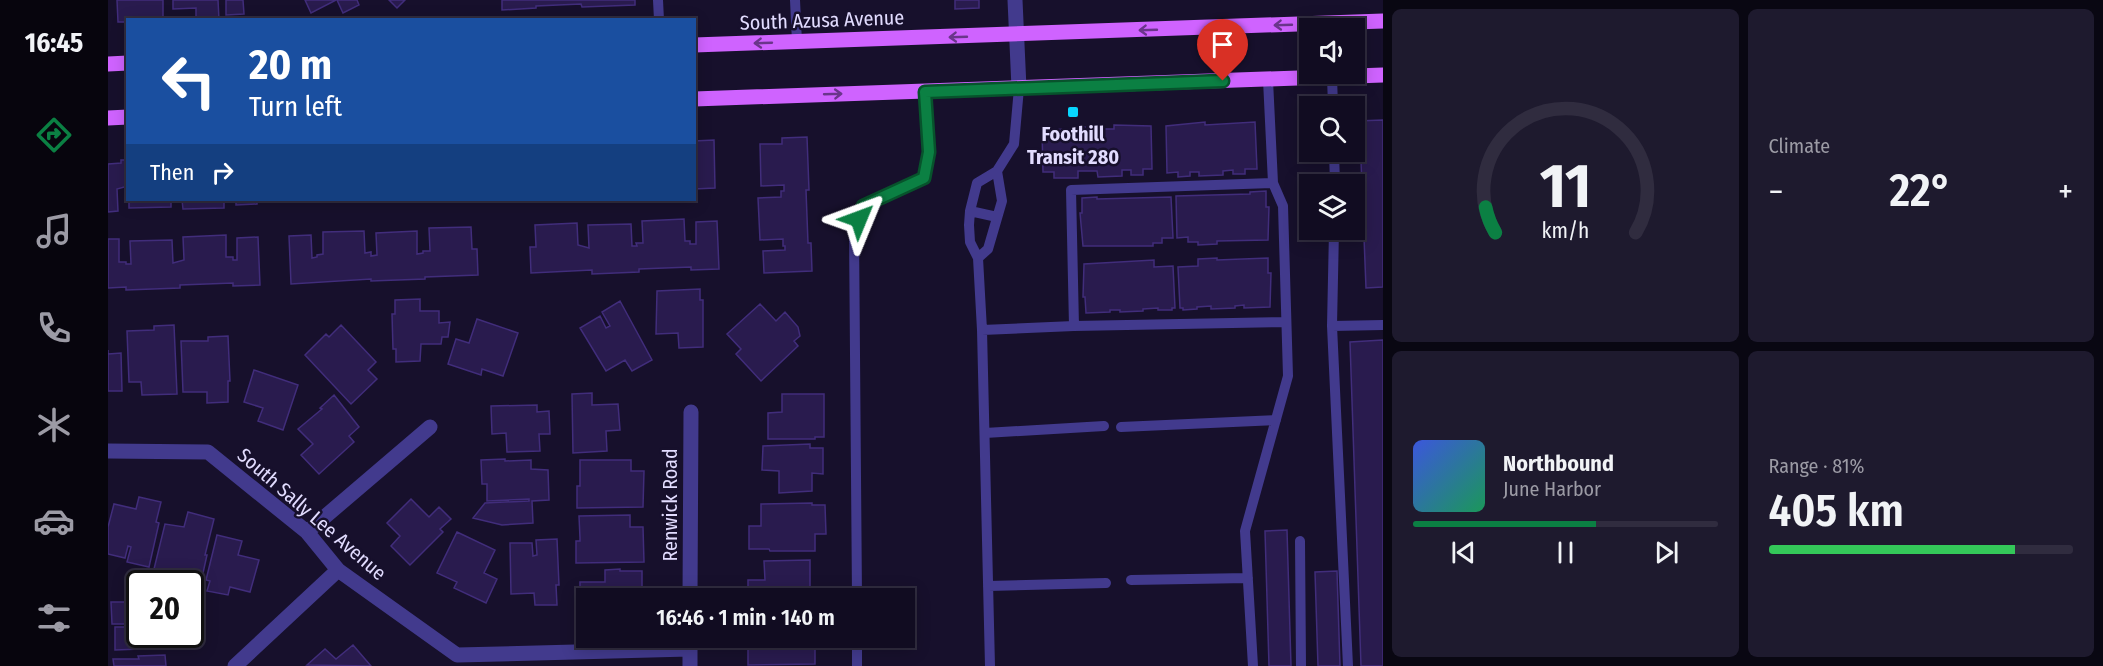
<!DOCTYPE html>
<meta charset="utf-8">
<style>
body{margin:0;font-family:"Fira Sans Condensed",sans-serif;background:#1e1a2e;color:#f1f3f6;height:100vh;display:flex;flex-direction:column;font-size:22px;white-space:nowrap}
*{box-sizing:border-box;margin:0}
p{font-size:20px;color:#9c9ba5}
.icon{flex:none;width:33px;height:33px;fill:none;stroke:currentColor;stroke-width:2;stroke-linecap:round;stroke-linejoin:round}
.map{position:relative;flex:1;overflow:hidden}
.panel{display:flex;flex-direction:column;gap:9px;padding:9px;background:#090712;width:720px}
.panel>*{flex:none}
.guide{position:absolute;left:18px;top:18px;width:570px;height:183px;border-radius:0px;box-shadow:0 3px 15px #0003,0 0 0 2px #302c3f;background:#1a4fa0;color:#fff;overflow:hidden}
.tools{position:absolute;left:1191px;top:18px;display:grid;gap:12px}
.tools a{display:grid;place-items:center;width:66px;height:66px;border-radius:0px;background:#110c21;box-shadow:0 3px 15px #0003,0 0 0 2px #302c3f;font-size:30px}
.speed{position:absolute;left:18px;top:570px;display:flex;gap:12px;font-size:30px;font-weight:700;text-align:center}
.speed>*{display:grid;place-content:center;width:78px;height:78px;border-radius:50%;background:#110c21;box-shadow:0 3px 15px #0003,0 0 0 2px #302c3f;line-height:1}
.speed .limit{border:3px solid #111;border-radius:9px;background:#fff;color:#111}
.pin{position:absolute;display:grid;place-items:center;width:51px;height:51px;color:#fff;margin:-62px -26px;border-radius:50% 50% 50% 0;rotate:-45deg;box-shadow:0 0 6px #0007}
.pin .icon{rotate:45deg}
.me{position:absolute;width:66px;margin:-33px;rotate:46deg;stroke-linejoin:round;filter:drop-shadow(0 0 4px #0008)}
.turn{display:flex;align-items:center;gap:21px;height:126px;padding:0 24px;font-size:27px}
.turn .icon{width:78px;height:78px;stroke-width:2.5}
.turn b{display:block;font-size:42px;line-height:51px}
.then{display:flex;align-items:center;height:57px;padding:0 24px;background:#0003;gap:12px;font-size:22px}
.big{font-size:45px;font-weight:600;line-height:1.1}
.panel .tile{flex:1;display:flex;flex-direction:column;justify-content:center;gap:9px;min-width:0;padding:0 21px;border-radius:9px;background:#1e1a2e}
.panel .dial{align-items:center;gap:0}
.dial svg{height:156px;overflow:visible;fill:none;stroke:#302c3f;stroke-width:7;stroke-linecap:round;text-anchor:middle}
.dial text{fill:#f1f3f6;stroke:none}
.song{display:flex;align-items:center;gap:18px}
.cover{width:72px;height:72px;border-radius:9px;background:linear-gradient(135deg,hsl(230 70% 55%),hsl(150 70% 35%))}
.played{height:6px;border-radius:3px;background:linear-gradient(90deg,#0b8043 60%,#302c3f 60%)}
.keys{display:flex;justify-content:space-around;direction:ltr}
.heat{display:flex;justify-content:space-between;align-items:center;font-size:33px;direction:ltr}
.charge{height:9px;border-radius:4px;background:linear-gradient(90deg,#34c759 81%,#302c3f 0)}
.panel .tiles{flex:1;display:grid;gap:9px;grid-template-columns:repeat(2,1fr)}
.trip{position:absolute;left:468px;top:588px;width:339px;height:60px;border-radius:0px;background:#110c21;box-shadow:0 3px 15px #0003,0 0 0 2px #302c3f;font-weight:600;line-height:60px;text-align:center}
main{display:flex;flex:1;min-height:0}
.tab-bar{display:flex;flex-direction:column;width:108px;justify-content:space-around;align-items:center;background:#07050d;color:#9c9ba5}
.tab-bar .icon{width:42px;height:42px}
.tab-bar .selected{color:#0b8043}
.tab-bar b{font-size:27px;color:#f1f3f6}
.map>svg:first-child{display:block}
</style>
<main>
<nav class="tab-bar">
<b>16:45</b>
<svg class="icon selected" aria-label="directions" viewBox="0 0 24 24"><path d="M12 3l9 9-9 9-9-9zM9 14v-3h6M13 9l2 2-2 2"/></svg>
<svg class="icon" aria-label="music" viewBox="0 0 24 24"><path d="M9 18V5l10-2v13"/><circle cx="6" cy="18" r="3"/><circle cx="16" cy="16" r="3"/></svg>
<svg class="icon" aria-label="phone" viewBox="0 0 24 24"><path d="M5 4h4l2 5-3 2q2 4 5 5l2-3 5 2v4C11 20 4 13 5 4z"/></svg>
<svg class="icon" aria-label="climate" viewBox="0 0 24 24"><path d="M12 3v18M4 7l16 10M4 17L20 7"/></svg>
<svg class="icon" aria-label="car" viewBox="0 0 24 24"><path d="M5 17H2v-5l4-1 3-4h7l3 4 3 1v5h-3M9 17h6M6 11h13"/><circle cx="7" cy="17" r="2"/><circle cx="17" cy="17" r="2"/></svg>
<svg class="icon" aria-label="filters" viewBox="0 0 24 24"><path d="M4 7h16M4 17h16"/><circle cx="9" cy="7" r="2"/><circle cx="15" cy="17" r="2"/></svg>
</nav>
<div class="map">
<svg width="1275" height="666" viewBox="0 0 1275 666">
<rect width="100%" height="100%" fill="#17102c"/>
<!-- building -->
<path fill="#291b4e" stroke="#412d7b" stroke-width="1.5" d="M9,0H55V20H20V22H10Z
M65,0H110L111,20H88V8L65,9Z
M118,0H135L136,14L118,15Z
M197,0H228L203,13Z
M229,0H249L251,5L235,13Z
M281,0H297L289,8Z
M394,0H527V5L474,7L473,4L428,6V8L394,10Z
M847,0H871V8L847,9Z
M1275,120V287L1258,288L1253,161H1250L1249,121Z
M1097,122V125L1147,122L1149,169H1137V174H1125V170L1115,171V175L1091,176V172H1082V176L1070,177V172L1059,173L1058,126Z
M1006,125L1043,126L1044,169H1035V175H1023V170H1014V176L990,177L989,171H970V178H946V172H935L934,130L964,129V127H977V129H1006Z
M699,137L701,190H698L700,243H703L704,271L656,273L655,251L677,250V246H675V239L652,240L650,198L673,197V191H676V185L653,186L652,144H674V138Z
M606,140L607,188L586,189V141Z
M13,160H20V186L9,189L10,211L0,212V164L13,163Z
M1158,191V207H1161L1160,240L1109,241V244L1090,245V242H1080V237L1069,238L1068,196L1142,194V192Z
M989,197V199L1063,197L1065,238H1054V243H1045V246H975L972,213H974V198Z
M21,200H63V207L21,208Z
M74,200H116V208L75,209Z
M128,200H149V204L128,205Z
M576,219L577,241H582V244H588V222L609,221L611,269L583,270V267L531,269V272L484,274V270L423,273L422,247H428L427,225L469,223L470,245L481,248L480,225L523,224L524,246H529L528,243H535L534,221Z
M363,227L364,249H369L370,275L317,277V279L263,281V279L183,284L181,236L203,235L204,258L209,257V255L215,254V232L256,231L257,253L263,252V256L269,255L268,233L309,231V254L315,253V251H322L321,228Z
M118,235V257H125V260H129V238L150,237L152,285L125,286V283L72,285V288L18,290V287L0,288V239H11V262H18V264H23L22,241L64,240L65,263L76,260L75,237Z
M1109,258V260L1160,258V273H1163L1162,307L1136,308V305L1127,306V308L1103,309V306L1089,307V309L1075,310V308H1072L1070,267L1090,266V259Z
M1046,260V267L1065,266L1067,308H1064V310H1050V308L1035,309V311L1012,312V310H1002V312L978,313L977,297H975L976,264Z
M592,289V300H595V347L571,348L570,333L548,334L549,291Z
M312,299V311H331V323L342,322L340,337H334L333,344H313L312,361L288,362V349H285L284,314H287V300Z
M512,301L544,360L524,371L517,360L498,371L472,328L492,316L498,328L502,326L494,312Z
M652,304L668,321L677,312L690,327L692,336L686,341L690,346L653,381L628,354L633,349L619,334Z
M369,319L410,333L395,376L374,369L373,375L340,364L348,339L361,343Z
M66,325L69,394L34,395L33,382H21L19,331L46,330V326Z
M233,325L268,362L260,370L269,379L243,404L197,355L218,334L221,337Z
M120,336L122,381H120V402L99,403V392H75L73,341H100V337Z
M1275,340V666H1253L1242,342Z
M0,350V354L13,353L14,391H0Z
M146,370L190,385L175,430L150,421L155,408L136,402Z
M484,393V405L510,404L512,430L498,431L499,451L465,453L464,394Z
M674,394H716V437H707V439H660V413L674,412Z
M226,395L251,427L241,436L246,442L211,474L193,455L205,444L190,429L214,409L212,408Z
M429,405V412L441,411L442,434H431L432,451L399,452L398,433L384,434L383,406Z
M702,444V448H715V474L704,473V491L671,493V471L654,470L655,446Z
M397,459V461L423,460V469L440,470L441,500L424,501L425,523L394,525L365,518L377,503L421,501V499L379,501V484H374L373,460Z
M472,460H523V471H536L535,507L469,508V486H472Z
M31,497L53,502L48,522L51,523L41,567L19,562L23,547L20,546L17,558L0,554V527L6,504L28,509Z
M303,499L321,517L331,507L343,519L332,529L335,532L302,565L283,546L292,536L279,523Z
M704,503V505H717L718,534H707V551H662L661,549H641V526H653V504Z
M80,512L106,519L97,555H99L95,573L81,569L79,577L46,569L57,524L76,527Z
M522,515V527H535L536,562L468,563V541H472V538L471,516Z
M1179,530L1183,666H1161L1157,531Z
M349,532L387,550L376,573L389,579L378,603L346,588L349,582L329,573Z
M109,535L134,541L130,555L151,560L142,592L122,587L120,595L99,591L102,581L98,580Z
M449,539L451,585H448L449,605H427L426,593L403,594L402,543H424L425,556L429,555L428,540Z
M702,560V593H692V598H640V580H657L656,561Z
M512,569V571H534V593H518V598H478V615H472V582H497V570Z
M1229,571L1232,666H1210L1207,572Z
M3,602H32V634H72V636L59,637V648L7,650V627H19V624H4Z
M640,638H704V645H707V664L640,665Z
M245,645L263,666L199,665L217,649L228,659Z
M57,655L58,666H6L5,659H31L30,656Z"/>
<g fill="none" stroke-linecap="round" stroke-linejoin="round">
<!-- lane -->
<path stroke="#423a8d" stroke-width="10" d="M550,0L551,20
M687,0L689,42
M1224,77L1225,106
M1226,152L1227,184
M862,211L889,217
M870,258L880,249L894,201L889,171
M966,326L1178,322
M1224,326L1226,230
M874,330L870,258L862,242L861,225L862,211L869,183L889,171L906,144L911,88
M1013,427L1168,420
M877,433L996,426
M1192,541L1193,666
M1023,580L1140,578
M880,586L998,583
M749,598L746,232L755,206L816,178L821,152L817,91
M749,638V666
M882,666L874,330L966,326L963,190L1165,183
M1145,666L1137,531L1180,376L1175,206L1165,183L1160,80
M1240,666L1224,326L1275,325"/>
<!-- street -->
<path stroke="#423a8d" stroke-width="15" d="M907,0L911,88
M0,451L100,452L199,532L230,570L349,655L581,649
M199,532L322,427
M582,598L583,412
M582,638V666
M127,666L230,570"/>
<!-- primary -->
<path stroke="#cf63ff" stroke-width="15" d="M586,45L1275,21
M0,64L20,63
M586,99L1275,75
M0,118L20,117"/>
</g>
<!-- one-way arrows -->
<defs><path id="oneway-shaft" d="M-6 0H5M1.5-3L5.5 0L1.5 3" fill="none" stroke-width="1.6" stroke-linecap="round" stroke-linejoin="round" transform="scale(1.5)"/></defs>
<g stroke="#6a358b">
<use href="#oneway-shaft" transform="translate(1175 25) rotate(178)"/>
<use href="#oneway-shaft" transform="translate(1040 30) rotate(178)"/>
<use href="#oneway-shaft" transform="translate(850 37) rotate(178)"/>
<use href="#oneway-shaft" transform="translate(655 43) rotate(178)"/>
<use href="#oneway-shaft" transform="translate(725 94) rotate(-2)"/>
</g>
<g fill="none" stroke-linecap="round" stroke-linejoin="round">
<!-- route casing -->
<g stroke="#07532c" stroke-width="15">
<path id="route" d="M751,219L755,206L816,178L821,152L817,92L1115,81"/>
</g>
<!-- route -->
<use href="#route" stroke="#0b8043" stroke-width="10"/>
</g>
<!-- markers -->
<rect fill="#08d6ff" stroke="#17102c" stroke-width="2" x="959" y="106" width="12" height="12" rx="3"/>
<g text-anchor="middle" stroke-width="5" stroke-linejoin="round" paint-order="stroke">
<!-- street labels -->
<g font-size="20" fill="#e2dcff" stroke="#17102c">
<text transform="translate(714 20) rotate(-2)" y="7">South Azusa Avenue</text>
<text transform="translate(562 505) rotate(-90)" y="7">Renwick Road</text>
<text transform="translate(204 514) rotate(41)" y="7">South Sally Lee Avenue</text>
</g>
<!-- poi labels -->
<g font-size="20" font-weight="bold" fill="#e2dcff" stroke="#17102c">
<text x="965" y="141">Foothill<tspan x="965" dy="23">Transit 280</tspan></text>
</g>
</g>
</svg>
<div class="tools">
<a><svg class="icon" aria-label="sound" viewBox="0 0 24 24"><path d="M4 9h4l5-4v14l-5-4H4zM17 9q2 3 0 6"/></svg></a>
<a><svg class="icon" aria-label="search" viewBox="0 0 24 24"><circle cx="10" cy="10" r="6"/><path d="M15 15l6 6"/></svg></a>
<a><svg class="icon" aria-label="layers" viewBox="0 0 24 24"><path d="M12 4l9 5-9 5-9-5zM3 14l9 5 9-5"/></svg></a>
</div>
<div class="speed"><div class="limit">20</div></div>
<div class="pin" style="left:1115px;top:81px;background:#d93025"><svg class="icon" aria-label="arrive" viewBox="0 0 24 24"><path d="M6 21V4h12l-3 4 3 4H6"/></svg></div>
<svg class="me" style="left:751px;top:219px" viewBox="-20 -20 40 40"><path d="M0-17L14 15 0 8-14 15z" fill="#0b8043" stroke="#fff" stroke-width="4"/></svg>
<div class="trip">16:46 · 1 min · 140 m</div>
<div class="guide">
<div class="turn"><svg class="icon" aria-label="left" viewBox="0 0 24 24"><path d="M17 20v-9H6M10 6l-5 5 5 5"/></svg><div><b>20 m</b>Turn left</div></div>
<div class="then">Then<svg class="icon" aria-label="right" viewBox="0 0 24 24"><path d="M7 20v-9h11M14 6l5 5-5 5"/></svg></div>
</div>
</div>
<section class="panel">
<div class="tiles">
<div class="tile dial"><svg viewBox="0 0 100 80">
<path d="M14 69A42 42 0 1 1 86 69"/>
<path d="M14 69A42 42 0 0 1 9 56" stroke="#0b8043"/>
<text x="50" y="56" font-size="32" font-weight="700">11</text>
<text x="50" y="72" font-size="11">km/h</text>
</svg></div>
<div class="tile"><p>Climate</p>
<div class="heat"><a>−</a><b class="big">22°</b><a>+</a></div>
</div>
<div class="tile">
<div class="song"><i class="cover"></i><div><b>Northbound</b><p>June Harbor</p></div></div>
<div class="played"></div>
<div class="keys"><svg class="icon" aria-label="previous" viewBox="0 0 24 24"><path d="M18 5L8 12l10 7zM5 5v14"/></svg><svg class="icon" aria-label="pause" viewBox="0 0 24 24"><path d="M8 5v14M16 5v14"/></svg><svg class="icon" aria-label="next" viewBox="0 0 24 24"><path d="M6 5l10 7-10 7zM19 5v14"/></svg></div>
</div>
<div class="tile"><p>Range · 81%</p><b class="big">405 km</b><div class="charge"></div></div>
</div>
</section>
</main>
